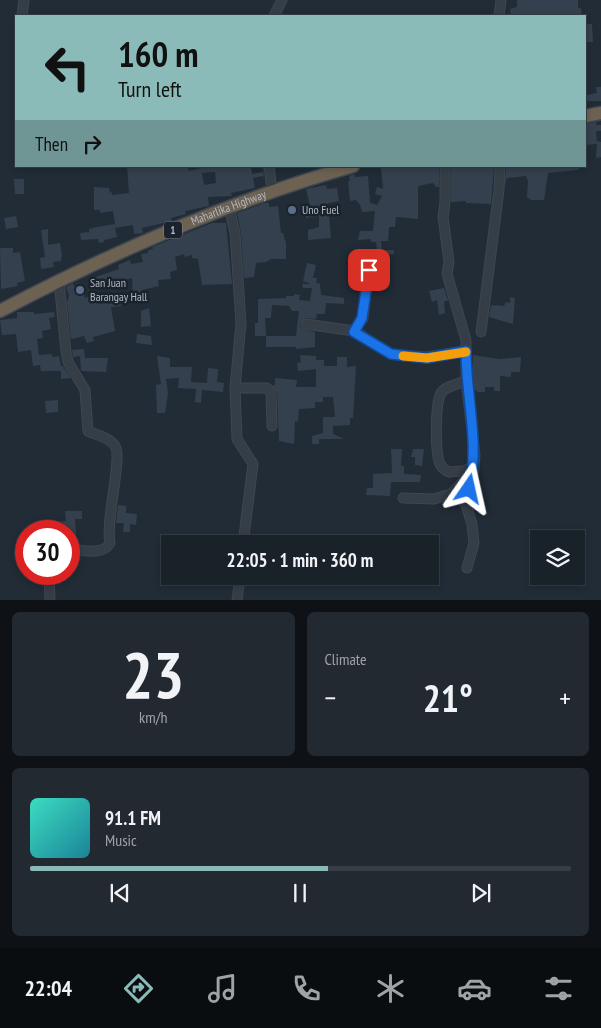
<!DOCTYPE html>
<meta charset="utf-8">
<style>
body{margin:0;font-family:"PT Sans Narrow",sans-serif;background:#222931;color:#f1f3f6;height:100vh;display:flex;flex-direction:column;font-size:19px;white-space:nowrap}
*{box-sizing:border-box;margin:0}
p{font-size:16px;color:#9fa3a8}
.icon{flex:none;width:28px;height:28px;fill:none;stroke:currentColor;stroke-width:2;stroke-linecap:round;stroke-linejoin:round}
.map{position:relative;height:600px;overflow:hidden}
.panel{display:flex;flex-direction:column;gap:12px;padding:12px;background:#0e1217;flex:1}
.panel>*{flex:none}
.guide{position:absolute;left:15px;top:15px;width:571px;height:152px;border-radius:0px;box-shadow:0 2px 8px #0003,0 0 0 1px #373e46;background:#8bbbb9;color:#111;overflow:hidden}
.controls{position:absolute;left:530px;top:530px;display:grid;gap:10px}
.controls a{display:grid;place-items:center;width:55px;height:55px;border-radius:0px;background:#192129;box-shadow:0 2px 8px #0003,0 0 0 1px #373e46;font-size:25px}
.speed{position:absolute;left:15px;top:520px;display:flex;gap:10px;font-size:25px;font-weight:700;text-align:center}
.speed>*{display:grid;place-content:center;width:65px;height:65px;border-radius:50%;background:#192129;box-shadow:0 2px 8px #0003,0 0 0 1px #373e46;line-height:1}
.speed .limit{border:8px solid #d22;background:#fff;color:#111}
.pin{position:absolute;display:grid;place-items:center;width:42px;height:42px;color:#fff;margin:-21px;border-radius:10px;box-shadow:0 2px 8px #0006}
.me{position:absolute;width:55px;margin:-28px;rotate:11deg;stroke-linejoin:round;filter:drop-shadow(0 0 4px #0008)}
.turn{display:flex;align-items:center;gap:18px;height:105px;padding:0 20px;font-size:22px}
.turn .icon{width:65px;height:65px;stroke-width:2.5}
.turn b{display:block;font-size:35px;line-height:42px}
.then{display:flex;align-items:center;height:48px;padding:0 20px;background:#0003;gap:10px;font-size:19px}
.big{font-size:38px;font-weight:700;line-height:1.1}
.panel .tile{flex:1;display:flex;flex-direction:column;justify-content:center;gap:8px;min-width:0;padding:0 18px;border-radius:8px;background:#222931}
.panel .dial{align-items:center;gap:0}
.dial b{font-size:65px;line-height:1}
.song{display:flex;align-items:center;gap:15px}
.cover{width:60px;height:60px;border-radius:8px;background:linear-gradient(135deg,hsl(170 70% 55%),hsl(190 70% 35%))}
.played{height:5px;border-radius:2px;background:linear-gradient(90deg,#8bbbb9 55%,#373e46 55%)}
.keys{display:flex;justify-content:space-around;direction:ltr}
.heat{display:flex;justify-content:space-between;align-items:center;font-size:28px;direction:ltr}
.panel .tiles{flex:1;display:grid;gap:12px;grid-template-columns:1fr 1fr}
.tile:last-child{grid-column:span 2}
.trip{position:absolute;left:161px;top:535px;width:278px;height:50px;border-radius:0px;background:#192129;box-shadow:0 2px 8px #0003,0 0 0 1px #373e46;font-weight:700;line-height:50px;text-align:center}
.menu{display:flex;height:80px;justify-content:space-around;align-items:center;background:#0a0d10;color:#9fa3a8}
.menu .icon{width:35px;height:35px}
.menu .on{color:#8bbbb9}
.menu b{font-size:22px;color:#f1f3f6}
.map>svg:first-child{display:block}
</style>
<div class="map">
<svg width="601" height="601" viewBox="0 0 601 601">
<rect width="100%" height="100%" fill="#212c37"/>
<!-- building -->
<path fill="#34404e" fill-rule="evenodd" d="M517,0H578V8H581L582,16H511L510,9L517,7Z
M585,24H592L593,42H585Z
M596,87H601V101H587L586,95L597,93Z
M596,122V125H601V131H596L597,144V141L601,142V157L596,158L597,144L585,145V124Z
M127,166H187L189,171L201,168V166H251L252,174L263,172L262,166H263L264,180L263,176L253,178L255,188L231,193L232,196L208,197L209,206L185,211L186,214L171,218L172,221L142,228L143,233L134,234L133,225L115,228L117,237L104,240V242L99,243L98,239L81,240L80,233L89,232V229L97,227L115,224L113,211L100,213V210H94V187L109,188L110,193L112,192V195L129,193ZM215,172L216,183L204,185L202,173Z
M386,166H439V187H436L433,183L418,186V219L396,217L395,227H389L388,241H381L382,250H394V254L382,255L381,268H375L371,263V252L377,251L376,242H371V239L358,240L360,231H373L375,211L362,212L360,205L356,200L350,201L348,181H350L349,176L354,174L355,177L368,176L370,201L371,204L372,203L377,205L382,196L375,194L377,187L383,189L381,168Z
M451,166H494L491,204L466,203V201L451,202Z
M506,166H579V170L548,173L544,200H531L527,197L528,181L526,176L507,178L505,185Z
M14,179H24V194H15Z
M326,185L327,189L337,188L339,201L328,203L331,238L308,240V230L319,227V216L306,218L305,207L310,206L306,189Z
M264,203H269V207L278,206L281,233H283L286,243V259H271L266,262L256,263L254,277L244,278L241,232L237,213Z
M16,216L18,227L6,229L4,218Z
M212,223H226L232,284L202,285L198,259L192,258V255L185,257L184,254L175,257L177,270L170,272L171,279L158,280L159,286L142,290L143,300L133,301L132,278L120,281L121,283L96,288L93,278L119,269L118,265L130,260L131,264L143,262L141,254L148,253V250L153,249L152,247Z
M48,229V245L60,243L62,255L61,261L53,262L54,267L41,269L40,258L45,257L41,230Z
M0,248H13V253L20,252L25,281L17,283L18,286L1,289Z
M307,263L316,265L313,278H317L316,283L320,284L321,295L344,298V304L326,303L325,314H317L316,319L306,318L301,321L300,326L303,329L315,332V347L296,349V347H266V336H296L299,311H292L289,306L272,305L271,318H265L266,336H255V323H258V299L286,298V296H294V294L300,295L299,300L310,301L312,288H303L302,284H311L303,281Z
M73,283L74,287L81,284L85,298L93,295L120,293L121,306L111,307L115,331L93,337L94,341L87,343L84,336L71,339L67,302L69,296L66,287Z
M444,288L448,300L444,302L445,313L439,315L437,300L432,302L429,291Z
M510,297L515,298L513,324L489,317L491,305L504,306L506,302L510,303Z
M149,308L151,326L141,327V311Z
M17,312H34V314L54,312L55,317L49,318L51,329L42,331L43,338L37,339L39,355L52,354V357L59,356L61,366H63L71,378L61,379V371H41L40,365L33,366L31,350L18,352L16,334L2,335L0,320L17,318Z
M137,334L151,336L152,345L136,343Z
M84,349L85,358H108L106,372L81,371L80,356L73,357L72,350Z
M300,355L316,356V360H324V366H337V357H347V367L356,366L353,418H350V425L333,426V434L344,439H319V444H312V436L323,433V417H335L333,397H323V402H315V408L299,409L298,422L295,421L294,444L279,441L277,392L273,385H275V378L297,380L296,387H316V369L298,371L297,363L301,362Z
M473,355L499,359L521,357L520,372H511V377L500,376V391H494V387H485V392H477V390L474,391L472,381Z
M157,356L170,358V367H192L191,382L207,383L208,368L218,369L217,382L224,383L223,392L202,390L201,403L195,402L196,389L178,388L179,378L166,379L168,393L165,413H157L156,385L161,384Z
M58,400V412L46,413L45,401Z
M391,449H402L401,466H404V474L421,475L420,482H391L390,496L366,495L367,488H373V474L392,473Z
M413,449H424L422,466L415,465V457H411Z
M118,505L126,506V513L137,514L136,525L130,524V532H123L124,523H116Z
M65,511H82V519H75L76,534H69L68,530L51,531L50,523L66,521Z"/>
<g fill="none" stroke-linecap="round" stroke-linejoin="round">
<!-- minor casing -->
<g stroke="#3e4751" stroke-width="11">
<path id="minor" d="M22,16L24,0
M274,16L282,0
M499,16L501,0
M269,166L272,191
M229,207L235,233L241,323L235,388L237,439L253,464L243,544
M59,281L66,352L68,362L85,390L88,431C96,435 109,437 115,446C123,457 105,521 110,543C103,556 81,550 69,549
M306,324L354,331L391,354L405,356L427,357L466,351
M354,331L363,318L369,269
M481,332L499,190L500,166
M466,381C458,384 446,386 441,393C435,404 435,453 440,464C442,468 445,470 449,472L463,471L473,467
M235,388H267L271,392L272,426
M403,498L434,499L451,494L474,470L475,455L466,381V340L447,274L449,262L443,217L445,202V166
M467,568L474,543L472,524L466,505L474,470
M49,574L50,601
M237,601L240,576"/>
</g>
<!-- highway casing -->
<g stroke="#3f4852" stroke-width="15">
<g id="highway">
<path d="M585,116L601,113"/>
<path id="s1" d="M0,311C112,252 231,201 353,166"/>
</g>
</g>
<!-- minor -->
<use href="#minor" stroke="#353e47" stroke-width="9"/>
<!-- highway -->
<use href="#highway" stroke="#6d6152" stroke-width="12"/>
</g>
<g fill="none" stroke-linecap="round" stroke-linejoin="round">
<!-- route casing -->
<g stroke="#114b97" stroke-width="12">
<path id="route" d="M369,270L362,318L354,332L391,354L427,358L466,351C466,397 480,444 469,489"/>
</g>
<!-- route -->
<use href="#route" stroke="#1a73e8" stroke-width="9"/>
<!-- slow -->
<path stroke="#f59e0b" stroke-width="9" d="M403,356L427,358L466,352"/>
</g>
<!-- markers -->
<g fill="#5c6f8a" stroke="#1a232c" stroke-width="2">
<circle cx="292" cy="210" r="5"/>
<circle cx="80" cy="290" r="5"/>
</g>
<g text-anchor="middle" stroke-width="5" stroke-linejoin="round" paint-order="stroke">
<!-- shield labels -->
<rect fill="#1a232c" stroke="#828b96" stroke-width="1" x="164" y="221.5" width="18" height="17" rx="4"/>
<g font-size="11" font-weight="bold" fill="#afb8c4">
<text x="173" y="234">1</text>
</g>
<!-- street labels -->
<g font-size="12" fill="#afb8c4" stroke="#1a232c">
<text dy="4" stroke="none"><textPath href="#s1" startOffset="251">Maharlika Highway</textPath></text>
</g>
<!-- poi labels -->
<g font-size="12" fill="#afb8c4" stroke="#1a232c" text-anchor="start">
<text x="302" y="214">Uno Fuel</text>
<text x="90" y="287">San Juan<tspan x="90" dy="14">Barangay Hall</tspan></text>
</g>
</g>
</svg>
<div class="controls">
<a><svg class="icon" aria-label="layers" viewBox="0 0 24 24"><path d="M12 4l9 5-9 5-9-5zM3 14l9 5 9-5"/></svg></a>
</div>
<div class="speed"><div class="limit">30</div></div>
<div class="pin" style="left:369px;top:270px;background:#d93025"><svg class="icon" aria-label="arrive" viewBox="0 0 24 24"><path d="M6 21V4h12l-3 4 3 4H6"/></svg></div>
<svg class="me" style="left:469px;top:489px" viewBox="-20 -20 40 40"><path d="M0-17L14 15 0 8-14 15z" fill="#1a73e8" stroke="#fff" stroke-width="4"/></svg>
<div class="trip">22:05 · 1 min · 360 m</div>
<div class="guide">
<div class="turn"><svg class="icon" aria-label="left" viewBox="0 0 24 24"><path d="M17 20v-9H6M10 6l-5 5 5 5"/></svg><div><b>160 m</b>Turn left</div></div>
<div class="then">Then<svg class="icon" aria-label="right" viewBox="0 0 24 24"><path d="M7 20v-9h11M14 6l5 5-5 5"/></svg></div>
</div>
</div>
<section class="panel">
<div class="tiles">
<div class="tile dial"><b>23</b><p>km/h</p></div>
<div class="tile"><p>Climate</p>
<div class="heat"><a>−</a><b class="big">21°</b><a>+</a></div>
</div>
<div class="tile">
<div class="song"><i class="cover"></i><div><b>91.1 FM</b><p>Music</p></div></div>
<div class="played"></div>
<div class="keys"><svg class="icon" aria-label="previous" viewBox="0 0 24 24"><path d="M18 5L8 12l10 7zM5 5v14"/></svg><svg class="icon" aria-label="pause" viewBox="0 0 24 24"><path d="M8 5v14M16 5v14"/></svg><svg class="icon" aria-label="next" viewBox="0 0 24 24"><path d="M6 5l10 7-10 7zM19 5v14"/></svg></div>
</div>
</div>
</section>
<nav class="menu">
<b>22:04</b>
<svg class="icon on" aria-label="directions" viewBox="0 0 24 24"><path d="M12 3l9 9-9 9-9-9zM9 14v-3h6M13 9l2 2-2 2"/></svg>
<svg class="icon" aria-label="music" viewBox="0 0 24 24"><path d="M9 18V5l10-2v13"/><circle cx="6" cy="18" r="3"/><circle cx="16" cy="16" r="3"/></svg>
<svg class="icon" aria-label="phone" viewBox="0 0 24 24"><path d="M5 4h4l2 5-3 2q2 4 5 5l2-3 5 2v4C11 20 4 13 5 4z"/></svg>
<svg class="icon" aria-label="climate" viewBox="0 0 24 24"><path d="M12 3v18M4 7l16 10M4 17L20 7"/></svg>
<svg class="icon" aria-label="car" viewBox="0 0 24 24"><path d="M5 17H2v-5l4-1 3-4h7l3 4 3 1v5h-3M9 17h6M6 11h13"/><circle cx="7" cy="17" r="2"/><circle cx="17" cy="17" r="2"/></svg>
<svg class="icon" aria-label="filters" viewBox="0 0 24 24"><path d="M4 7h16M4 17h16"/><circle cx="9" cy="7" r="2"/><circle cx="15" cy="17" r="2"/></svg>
</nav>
